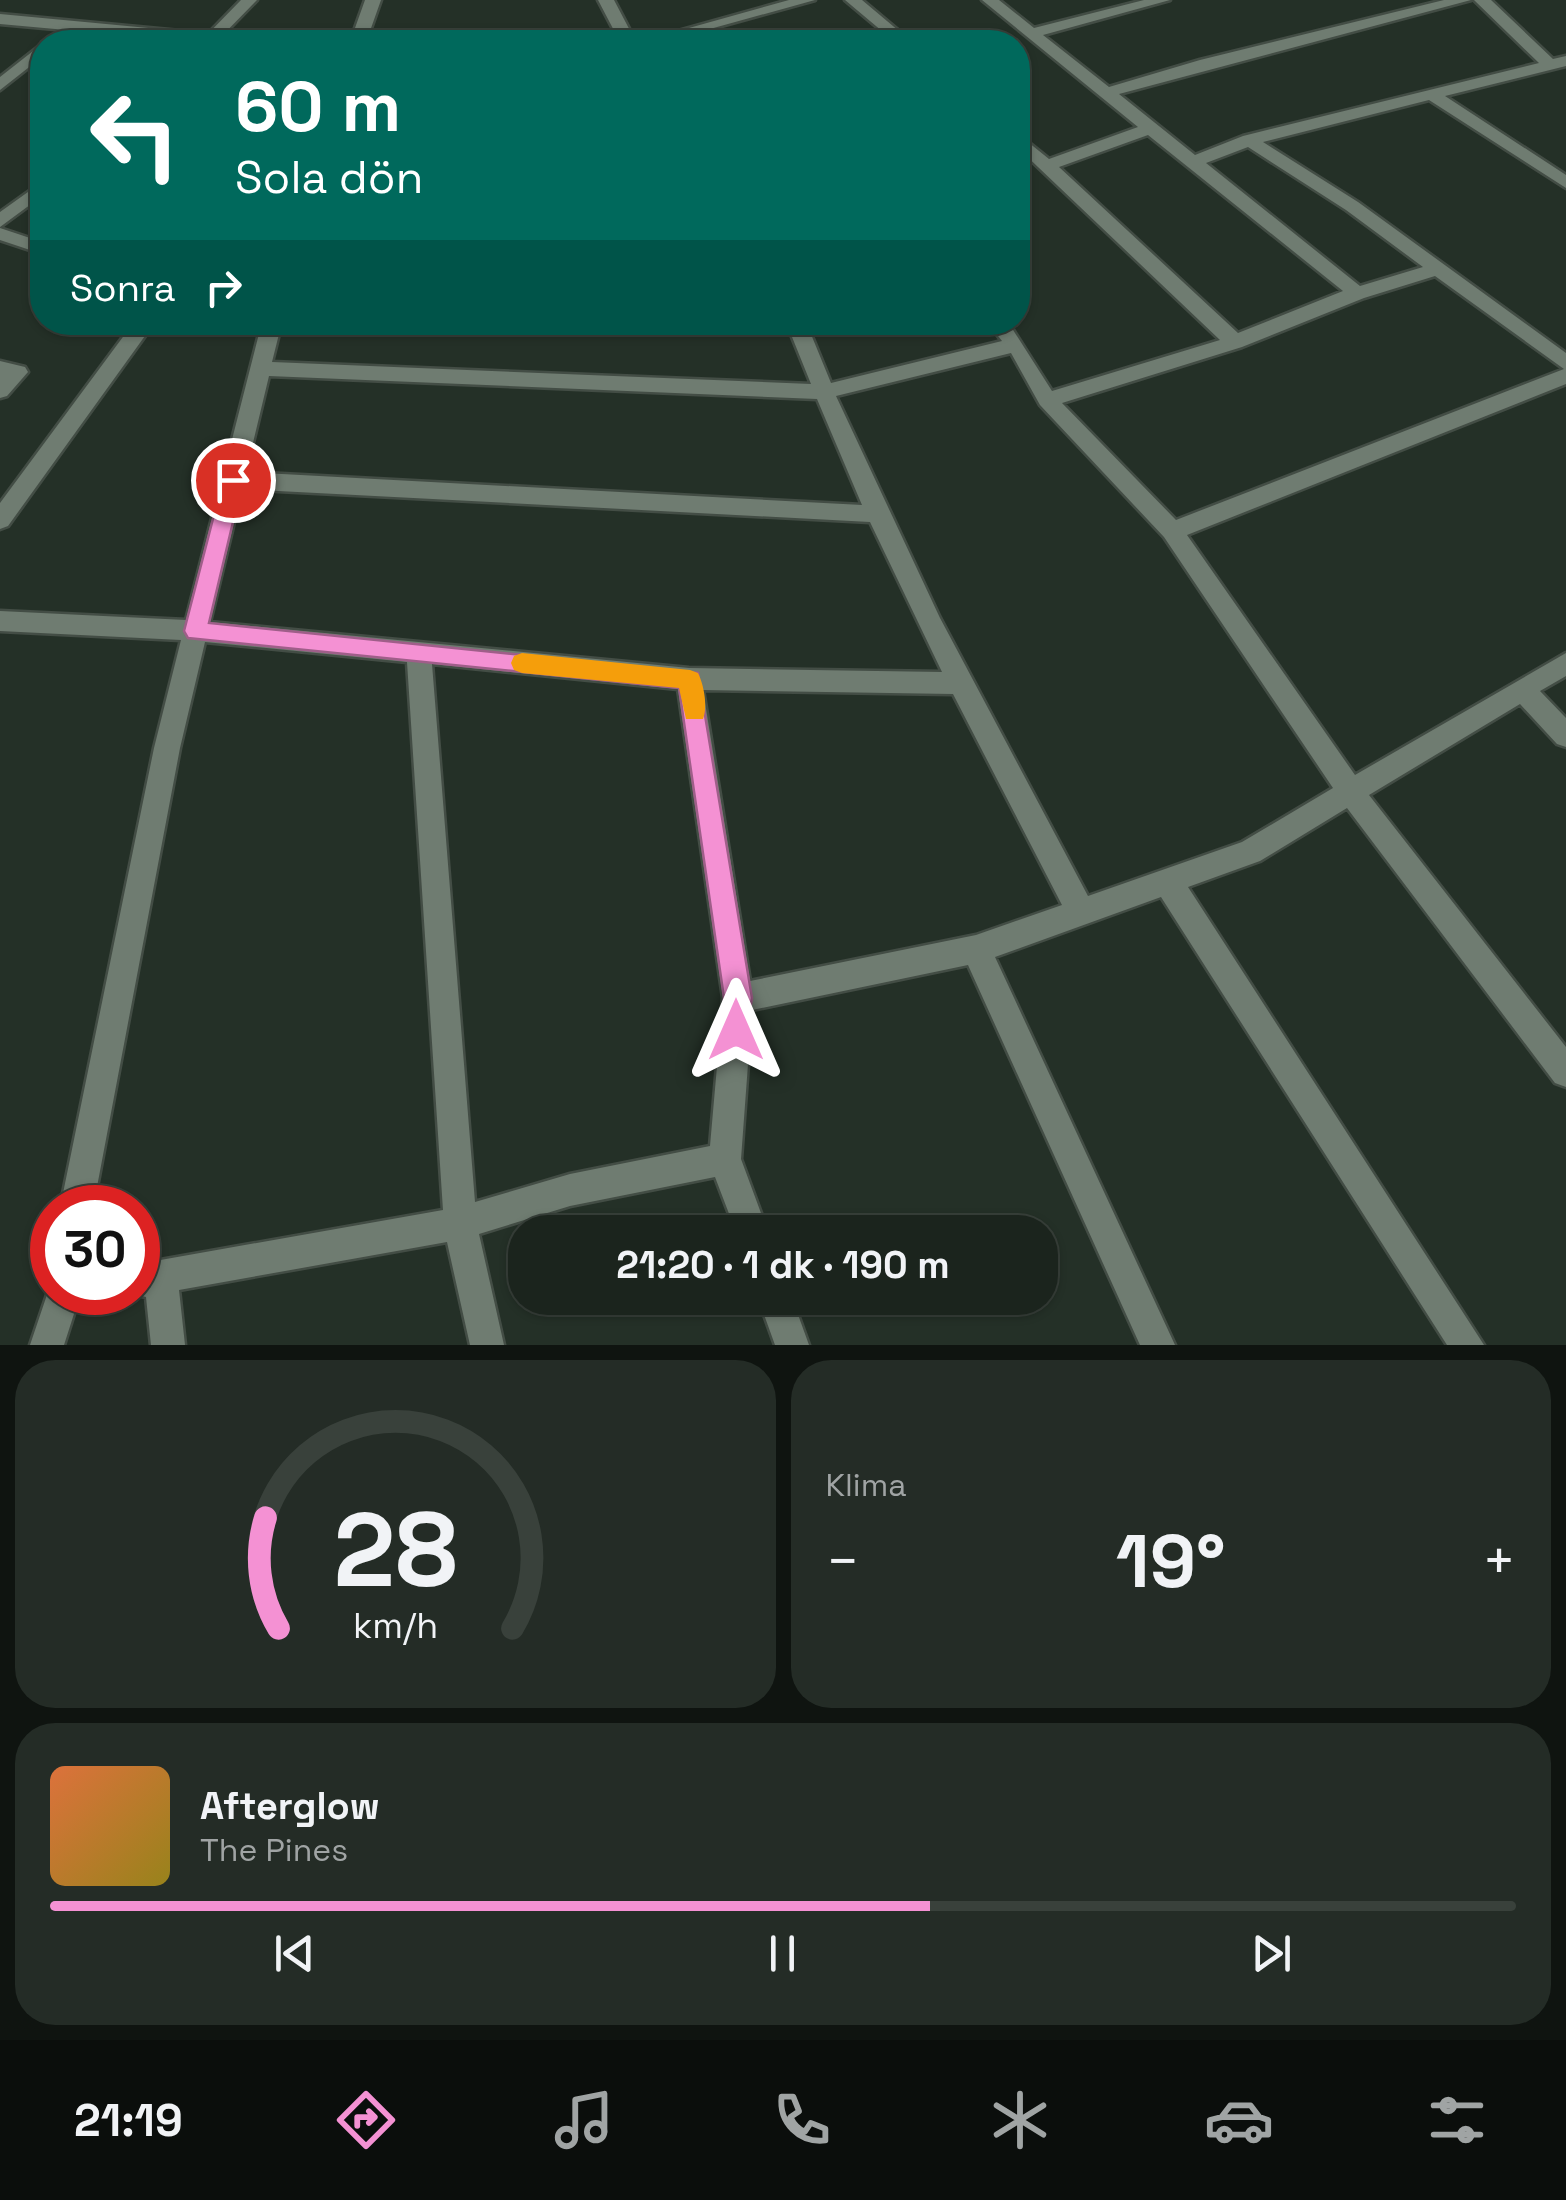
<!DOCTYPE html>
<html lang="tr">
<meta charset="utf-8">
<style>
body{margin:0;font-family:"Space Grotesk",sans-serif;background:#242c26;color:#f1f3f6;height:100vh;display:flex;flex-direction:column;font-size:38px;white-space:nowrap}
*{box-sizing:border-box;margin:0}
p{font-size:32px;color:#a0a4a4}
.icon{flex:none;width:55px;height:55px;fill:none;stroke:currentColor;stroke-width:2;stroke-linecap:round;stroke-linejoin:round}
.map{position:relative;height:1345px;overflow:hidden}
.panel{display:flex;flex-direction:column;gap:15px;padding:15px;background:#0f1410;flex:1}
.panel>*{flex:none}
.hud{position:absolute;left:30px;top:30px;width:1000px;height:305px;border-radius:40px;box-shadow:0 2px 8px #0004,0 0 0 2px #39413b;background:#00695c;color:#fff;overflow:hidden}
.speed{position:absolute;left:30px;top:1185px;display:flex;gap:20px;font-size:50px;font-weight:700;text-align:center}
.speed>*{display:grid;place-content:center;width:130px;height:130px;border-radius:50%;background:#1b241d;box-shadow:0 2px 8px #0004,0 0 0 2px #39413b;line-height:1}
.speed .limit{border:15px solid #d22;background:#fff;color:#111}
.pin{position:absolute;display:grid;place-items:center;width:85px;height:85px;color:#fff;margin:-42px;border:5px solid #fff;border-radius:50%;box-shadow:0 2px 10px #0007}
.me{position:absolute;width:110px;margin:-55px;rotate:0deg;stroke-linejoin:round;filter:drop-shadow(0 0 8px #0008)}
.turn{display:flex;align-items:center;gap:35px;height:210px;padding:0 40px;font-size:45px}
.turn .icon{width:130px;height:130px;stroke-width:2.5}
.turn b{display:block;font-size:70px;line-height:85px}
.then{display:flex;align-items:center;height:95px;padding:0 40px;background:#0003;gap:20px;font-size:38px}
.big{font-size:75px;font-weight:700;line-height:1.1}
.panel .card{flex:1;display:flex;flex-direction:column;justify-content:center;gap:15px;min-width:0;padding:0 35px;border-radius:40px;background:#242c26}
.panel .dial{align-items:center;gap:0}
.dial svg{height:260px;overflow:visible;fill:none;stroke:#39413b;stroke-width:7;stroke-linecap:round;text-anchor:middle}
.dial text{fill:#f1f3f6;stroke:none}
.song{display:flex;align-items:center;gap:30px}
.cover{width:120px;height:120px;border-radius:15px;background:linear-gradient(135deg,hsl(20 70% 55%),hsl(50 70% 35%))}
.played{height:10px;border-radius:5px;background:linear-gradient(90deg,#f491d3 60%,#39413b 60%)}
.keys{display:flex;justify-content:space-around;direction:ltr}
.heat{display:flex;justify-content:space-between;align-items:center;font-size:55px;direction:ltr}
.panel .tiles{flex:1;display:grid;gap:15px;grid-template-columns:1fr 1fr}
.card:last-child{grid-column:span 2}
.trip{position:absolute;left:508px;top:1215px;width:550px;height:100px;border-radius:40px;background:#1b241d;box-shadow:0 2px 8px #0004,0 0 0 2px #39413b;font-weight:700;line-height:100px;text-align:center}
.tabs{display:flex;height:160px;justify-content:space-around;align-items:center;background:#0b0e0c;color:#a0a4a4}
.tabs .icon{width:70px;height:70px}
.tabs .selected{color:#f491d3}
.tabs b{font-size:45px;color:#f1f3f6}
.map>svg:first-child{display:block}
</style>
<div class="map">
<svg width="1566" height="1345" viewBox="0 0 1566 1345">
<rect width="100%" height="100%" fill="#243027"/>
<g fill="none" stroke-linecap="round" stroke-linejoin="round">
<!-- street casing -->
<g stroke="#434d45" stroke-width="5">
<path id="street" d="M365,0H381L370,31L540,37L548,42H350Z
M598,0H614L636,42H620Z
M789,0H815L663,42H639Z
M845,0H862L912,42H895Z
M982,0H999L1034,28L1144,0H1170L1043,35L1109,87L1200,60L1444,0H1471L1119,94L1195,155L1243,136L1539,63L1474,0H1491L1553,59L1566,56V66L1445,96L1566,175V188L1429,100L1263,142L1358,202L1566,353V384L1187,535L1355,775L1566,653V676L1540,691L1566,718V747L1557,744L1520,704L1369,795L1566,1047V1087L1555,1083L1347,808L1260,861L1188,887L1484,1345H1447L1161,897L995,957L1175,1345H1140L968,965L752,1010L741,1159L768,1232H736L715,1177L570,1206L479,1234L504,1345H470L447,1242L179,1290L185,1345H151L146,1297L126,1292H138V1264L443,1210L407,662L205,642L180,748L93,1208H60L154,748L181,640L0,631V611L186,620L262,322H282L272,362L811,384L786,322H806L831,383L1002,341L987,322H1008L1052,391L1220,340L1018,148V134L1049,159L1138,127ZM1148,135L1343,291L1238,333L1059,167ZM1248,147L1346,210L1423,267L1360,286L1206,163ZM1435,276L1564,369L1176,520L1062,403L1242,347L1364,298ZM1011,353L1040,405L1164,537L1333,788L1242,842L1088,896L940,618L836,396ZM269,376L817,399L862,505L246,472ZM242,489L870,522L942,672L689,668L210,622ZM432,664L678,689L723,998L710,1146L570,1174L475,1202ZM703,690L953,694L1062,905L976,935L750,981Z
M0,14L212,34L220,39L199,42L0,24Z
M42,44V57L0,90V77Z
M0,228L42,242V254L0,240Z
M134,322H155L8,526L0,529V503Z
M0,361L25,367L28,372L7,396L0,398Z
M52,1280V1292H81L64,1345H30Z
M758,1298H792L809,1345H775Z"/>
</g>
<!-- secondary casing -->
<g stroke="#434d45" stroke-width="5">
<path id="secondary" d="M241,0H257L216,42H200Z
M42,182V196L0,227V212Z"/>
</g>
<!-- street -->
<use href="#street" fill="#6f7c71" fill-rule="evenodd"/>
<!-- secondary -->
<use href="#secondary" fill="#6f7c71" fill-rule="evenodd"/>
</g>
<!-- route -->
<path fill="#f491d3" stroke="#9f5e89" stroke-width="2.5" d="M233,473L243,480L209,623L698,673L752,998L745,1040L736,1044L726,1040L722,1030L724,998L679,688L188,638L184,631L223,480Z"/>
<!-- slow -->
<path fill="#f59e0b" d="M522,653L690,670L698,673C704,685 708,707 703,719H686L679,688L522,673L514,670L511,663L514,656Z"/>
</svg>
<div class="speed"><div class="limit">30</div></div>
<div class="pin" style="left:233px;top:480px;background:#d93025"><svg class="icon" aria-label="arrive" viewBox="0 0 24 24"><path d="M6 21V4h12l-3 4 3 4H6"/></svg></div>
<svg class="me" style="left:736px;top:1030px" viewBox="-20 -20 40 40"><path d="M0-17L14 15 0 8-14 15z" fill="#f491d3" stroke="#fff" stroke-width="4"/></svg>
<div class="trip">21:20 · 1 dk · 190 m</div>
<div class="hud">
<div class="turn"><svg class="icon" aria-label="left" viewBox="0 0 24 24"><path d="M17 20v-9H6M10 6l-5 5 5 5"/></svg><div><b>60 m</b>Sola dön</div></div>
<div class="then">Sonra<svg class="icon" aria-label="right" viewBox="0 0 24 24"><path d="M7 20v-9h11M14 6l5 5-5 5"/></svg></div>
</div>
</div>
<section class="panel">
<div class="tiles">
<div class="card dial"><svg viewBox="0 0 100 80">
<path d="M14 69A42 42 0 1 1 86 69"/>
<path d="M14 69A42 42 0 0 1 10 35" stroke="#f491d3"/>
<text x="50" y="56" font-size="32" font-weight="700">28</text>
<text x="50" y="72" font-size="11">km/h</text>
</svg></div>
<div class="card"><p>Klima</p>
<div class="heat"><a>−</a><b class="big">19°</b><a>+</a></div>
</div>
<div class="card">
<div class="song"><i class="cover"></i><div><b>Afterglow</b><p>The Pines</p></div></div>
<div class="played"></div>
<div class="keys"><svg class="icon" aria-label="previous" viewBox="0 0 24 24"><path d="M18 5L8 12l10 7zM5 5v14"/></svg><svg class="icon" aria-label="pause" viewBox="0 0 24 24"><path d="M8 5v14M16 5v14"/></svg><svg class="icon" aria-label="next" viewBox="0 0 24 24"><path d="M6 5l10 7-10 7zM19 5v14"/></svg></div>
</div>
</div>
</section>
<nav class="tabs">
<b>21:19</b>
<svg class="icon selected" aria-label="directions" viewBox="0 0 24 24"><path d="M12 3l9 9-9 9-9-9zM9 14v-3h6M13 9l2 2-2 2"/></svg>
<svg class="icon" aria-label="music" viewBox="0 0 24 24"><path d="M9 18V5l10-2v13"/><circle cx="6" cy="18" r="3"/><circle cx="16" cy="16" r="3"/></svg>
<svg class="icon" aria-label="phone" viewBox="0 0 24 24"><path d="M5 4h4l2 5-3 2q2 4 5 5l2-3 5 2v4C11 20 4 13 5 4z"/></svg>
<svg class="icon" aria-label="climate" viewBox="0 0 24 24"><path d="M12 3v18M4 7l16 10M4 17L20 7"/></svg>
<svg class="icon" aria-label="car" viewBox="0 0 24 24"><path d="M5 17H2v-5l4-1 3-4h7l3 4 3 1v5h-3M9 17h6M6 11h13"/><circle cx="7" cy="17" r="2"/><circle cx="17" cy="17" r="2"/></svg>
<svg class="icon" aria-label="filters" viewBox="0 0 24 24"><path d="M4 7h16M4 17h16"/><circle cx="9" cy="7" r="2"/><circle cx="15" cy="17" r="2"/></svg>
</nav>
